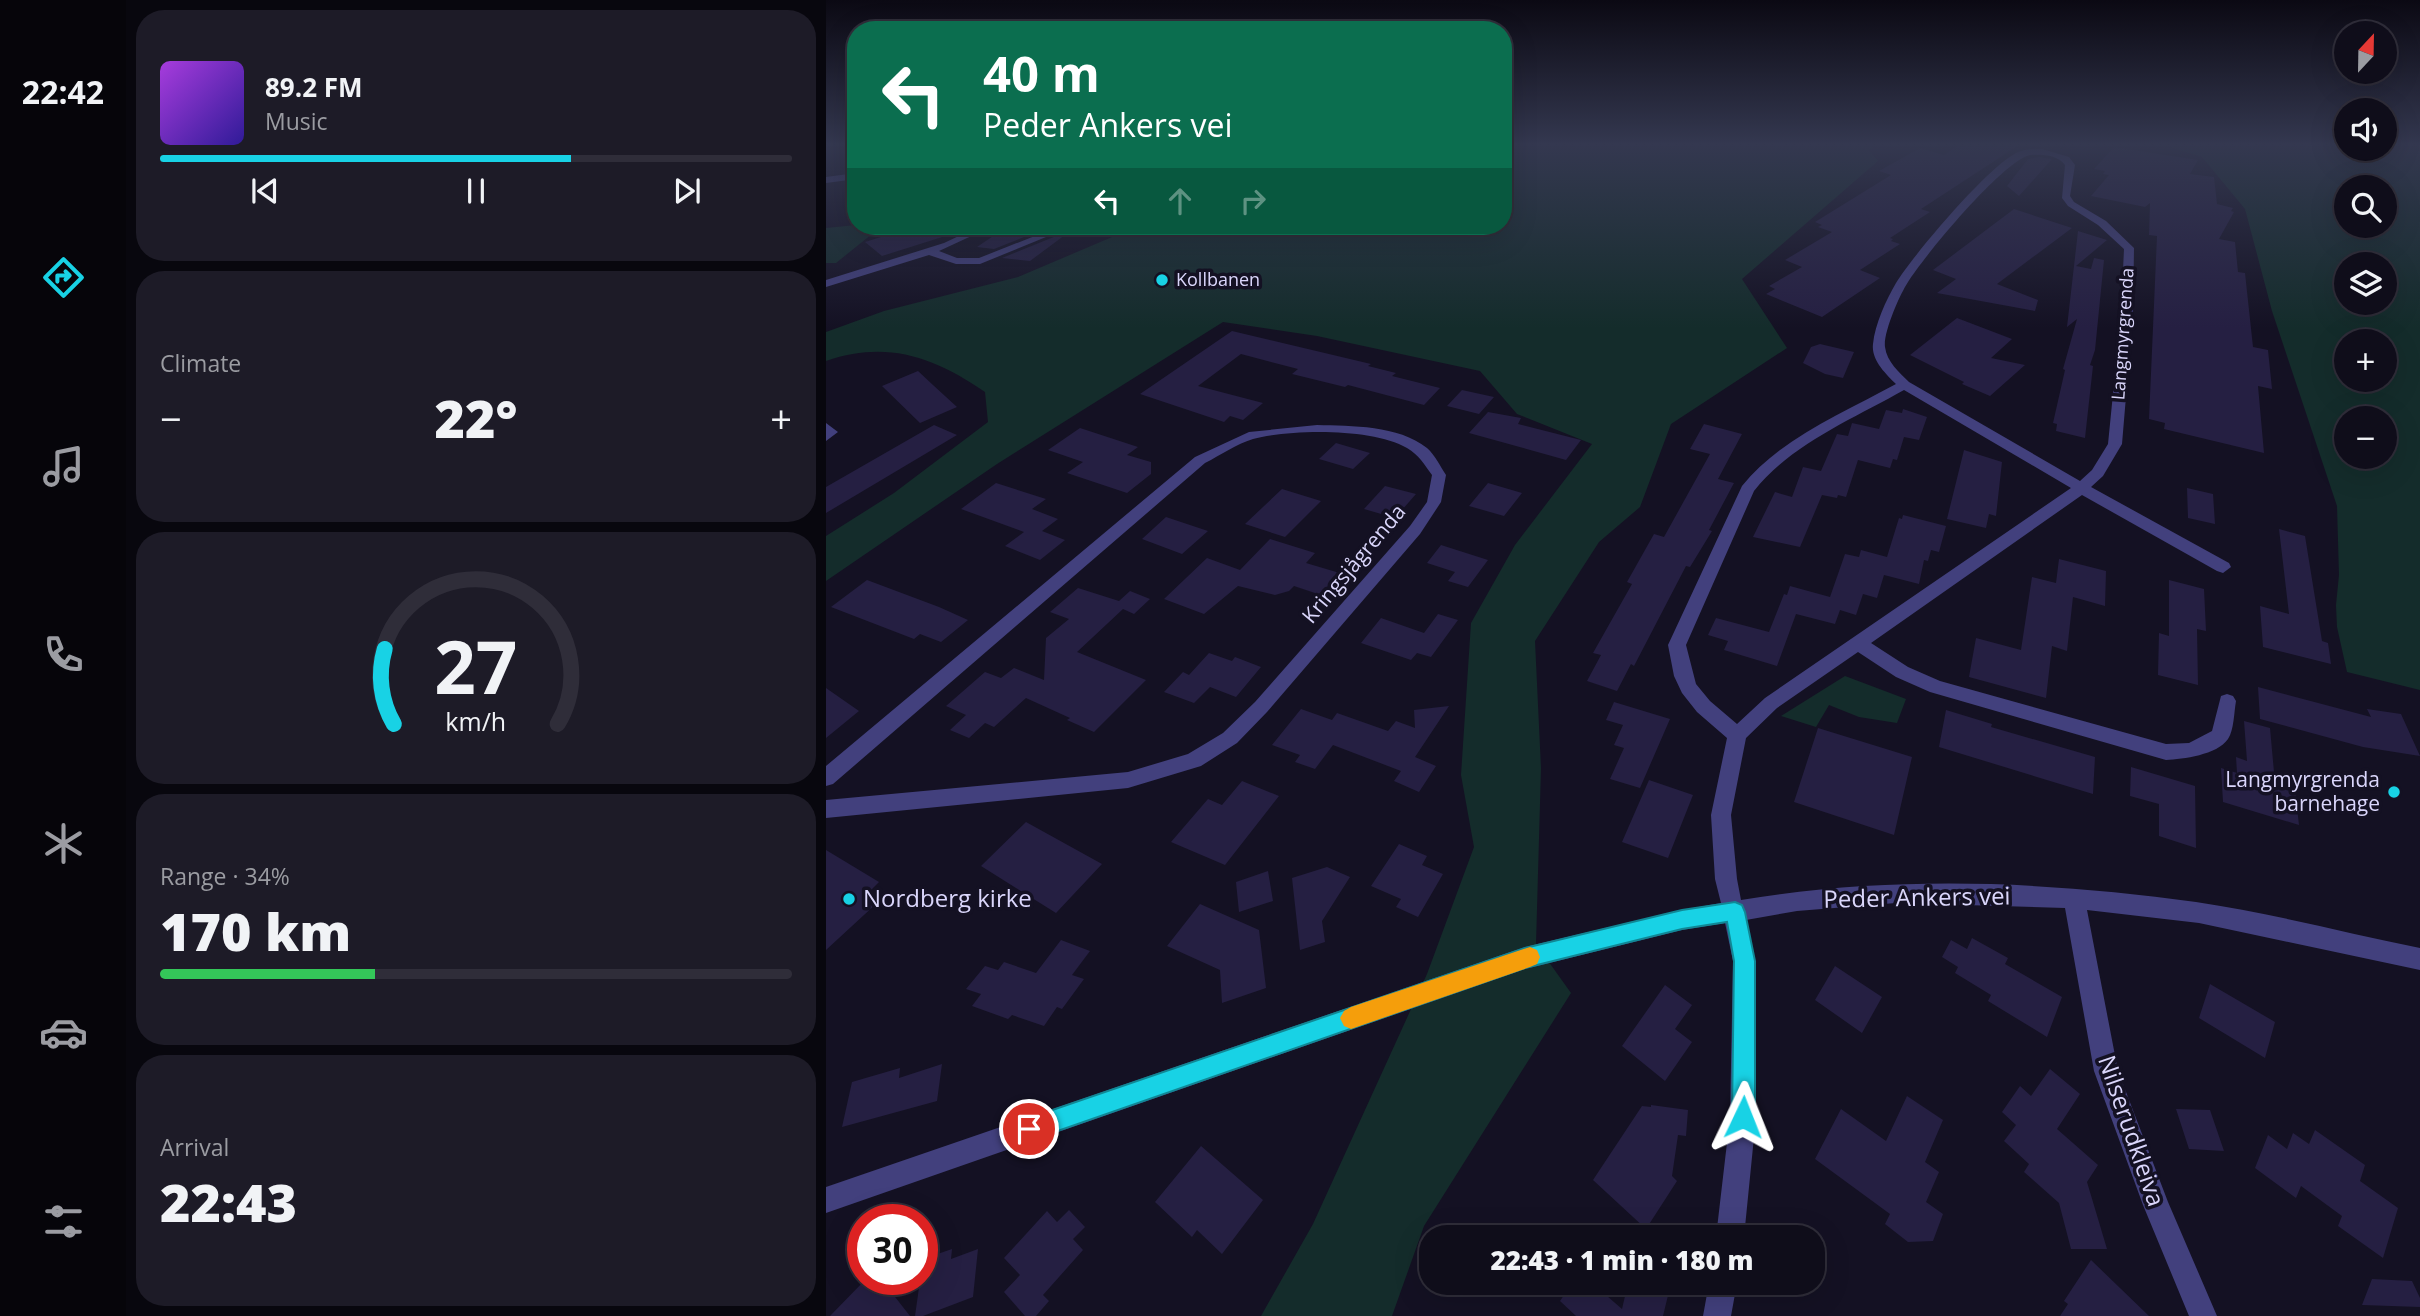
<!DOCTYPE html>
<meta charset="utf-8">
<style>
body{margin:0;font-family:"Open Sans",sans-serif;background:#1d1b27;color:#f1f3f6;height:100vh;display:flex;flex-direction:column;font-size:26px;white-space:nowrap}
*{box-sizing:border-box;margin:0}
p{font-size:23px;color:#9b9ca2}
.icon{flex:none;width:38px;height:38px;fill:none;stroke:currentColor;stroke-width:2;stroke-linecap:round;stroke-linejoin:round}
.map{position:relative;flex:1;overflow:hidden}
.details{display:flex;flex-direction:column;gap:10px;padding:10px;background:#08070e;width:700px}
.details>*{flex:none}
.hud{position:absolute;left:21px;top:21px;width:665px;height:214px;border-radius:28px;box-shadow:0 7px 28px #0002,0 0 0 2px #2f2d39;background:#0b6e4f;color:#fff;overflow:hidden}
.needle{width:46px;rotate:22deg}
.buttons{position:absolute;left:1508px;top:21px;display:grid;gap:14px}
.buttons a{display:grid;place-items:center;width:63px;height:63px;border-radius:50%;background:#0f0d1a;box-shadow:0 7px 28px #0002,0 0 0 2px #2f2d39;font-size:35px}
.speed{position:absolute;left:21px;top:1204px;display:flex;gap:14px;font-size:35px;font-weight:700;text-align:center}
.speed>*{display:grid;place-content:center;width:91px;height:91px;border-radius:50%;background:#0f0d1a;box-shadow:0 7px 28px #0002,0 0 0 2px #2f2d39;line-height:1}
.speed .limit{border:10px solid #d22;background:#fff;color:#111}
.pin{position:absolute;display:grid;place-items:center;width:60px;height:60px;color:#fff;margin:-30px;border:4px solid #fff;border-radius:50%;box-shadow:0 2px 7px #0007}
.me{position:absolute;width:77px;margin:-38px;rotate:2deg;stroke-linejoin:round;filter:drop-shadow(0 0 5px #0008)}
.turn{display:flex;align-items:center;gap:24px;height:147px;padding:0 21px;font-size:32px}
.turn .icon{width:91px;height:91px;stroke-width:2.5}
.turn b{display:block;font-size:49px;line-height:60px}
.lanes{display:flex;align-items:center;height:66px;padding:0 21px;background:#0003;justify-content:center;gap:35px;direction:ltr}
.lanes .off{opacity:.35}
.big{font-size:52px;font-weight:800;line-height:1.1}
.details .card{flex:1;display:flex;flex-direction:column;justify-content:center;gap:10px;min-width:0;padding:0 24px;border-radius:28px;background:#1d1b27}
.details .dial{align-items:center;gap:0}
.dial svg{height:182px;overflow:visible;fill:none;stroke:#2f2d39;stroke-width:7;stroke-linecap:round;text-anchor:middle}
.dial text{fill:#f1f3f6;stroke:none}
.song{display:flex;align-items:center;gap:21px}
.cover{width:84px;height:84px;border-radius:10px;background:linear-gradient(135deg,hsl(280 70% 55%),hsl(250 70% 35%))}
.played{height:7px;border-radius:4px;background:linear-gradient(90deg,#18d2e5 65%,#2f2d39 65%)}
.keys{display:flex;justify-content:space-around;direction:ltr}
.heat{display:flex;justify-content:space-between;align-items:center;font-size:38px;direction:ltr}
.charge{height:10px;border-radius:5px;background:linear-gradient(90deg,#34c759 34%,#2f2d39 0)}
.trip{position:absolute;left:593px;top:1225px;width:406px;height:70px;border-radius:28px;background:#0f0d1a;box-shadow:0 7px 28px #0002,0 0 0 2px #2f2d39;font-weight:800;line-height:70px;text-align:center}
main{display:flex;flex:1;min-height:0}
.tabs{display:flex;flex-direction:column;width:126px;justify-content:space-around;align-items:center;background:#06050a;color:#9b9ca2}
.tabs .icon{width:49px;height:49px}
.tabs .active{color:#18d2e5}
.tabs b{font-size:32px;color:#f1f3f6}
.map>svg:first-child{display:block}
</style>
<main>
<nav class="tabs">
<b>22:42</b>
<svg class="icon active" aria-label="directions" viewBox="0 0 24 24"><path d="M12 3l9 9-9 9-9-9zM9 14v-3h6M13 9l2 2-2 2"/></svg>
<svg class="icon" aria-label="music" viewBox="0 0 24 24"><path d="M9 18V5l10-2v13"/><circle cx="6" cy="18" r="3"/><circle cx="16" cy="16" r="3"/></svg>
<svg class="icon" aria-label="phone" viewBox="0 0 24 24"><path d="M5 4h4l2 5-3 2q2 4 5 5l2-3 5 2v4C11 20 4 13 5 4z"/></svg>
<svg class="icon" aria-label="climate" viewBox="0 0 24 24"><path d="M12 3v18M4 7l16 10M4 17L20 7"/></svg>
<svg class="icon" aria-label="car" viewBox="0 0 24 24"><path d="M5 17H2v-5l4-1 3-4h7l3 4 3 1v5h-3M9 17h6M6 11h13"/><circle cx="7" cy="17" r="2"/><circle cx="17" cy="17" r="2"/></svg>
<svg class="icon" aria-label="filters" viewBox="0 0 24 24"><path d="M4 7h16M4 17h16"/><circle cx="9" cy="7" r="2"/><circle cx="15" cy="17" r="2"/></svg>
</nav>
<section class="details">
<div class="card">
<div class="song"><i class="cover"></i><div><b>89.2 FM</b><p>Music</p></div></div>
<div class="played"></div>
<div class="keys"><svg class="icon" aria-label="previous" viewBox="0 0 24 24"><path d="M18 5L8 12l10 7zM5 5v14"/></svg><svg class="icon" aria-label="pause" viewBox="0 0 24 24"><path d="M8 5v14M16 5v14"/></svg><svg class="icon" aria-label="next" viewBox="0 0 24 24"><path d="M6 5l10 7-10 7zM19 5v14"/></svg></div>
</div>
<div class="card"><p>Climate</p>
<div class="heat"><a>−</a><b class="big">22°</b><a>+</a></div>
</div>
<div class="card dial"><svg viewBox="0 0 100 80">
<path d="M14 69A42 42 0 1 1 86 69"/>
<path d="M14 69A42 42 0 0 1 10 36" stroke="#18d2e5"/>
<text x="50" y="56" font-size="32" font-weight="700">27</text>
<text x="50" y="72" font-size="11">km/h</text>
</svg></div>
<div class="card"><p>Range · 34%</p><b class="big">170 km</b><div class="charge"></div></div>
<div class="card"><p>Arrival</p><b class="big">22:43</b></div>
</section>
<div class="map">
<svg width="1594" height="1316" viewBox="0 0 1594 1316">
<rect width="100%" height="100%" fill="#141123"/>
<!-- green -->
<path fill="#142c2b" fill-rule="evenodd" d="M677,143H1054L1043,150L1052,161L916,279L961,348L845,424L814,507L773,542L709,641L715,768L710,944L745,993L598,1226L566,1316H435L487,1224L601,974L648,847L635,775L645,623L689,545L766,444L691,414L654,371L491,336L397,322L171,464L0,581V536L68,493L162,422L159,392C108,357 61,340 0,361V332L58,311L192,277L312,226H677Z
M1331,143H1521V149H1559V143H1594V690L1521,672L1511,627L1510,605L1513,575L1511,506L1446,311L1419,209L1376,157ZM1559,187V226H1521V187ZM1521,264H1559V303H1521ZM1521,341H1559V380H1521ZM1521,418H1559V457H1521Z
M30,225L56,226L10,263H0V228Z
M1019,676L1080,699L1071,723L1033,717L1003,705L990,727L955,716Z"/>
<!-- building -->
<path fill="#251f42" d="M1136,143H1196L1095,209L1104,212L1064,238L1067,239L1065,241L1074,244L1034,270L1054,278L996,317L940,294L949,289L943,286L976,267L959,260L1006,232L992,227L996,225L989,222L1065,175L1053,171L1094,148L1118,155Z
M1288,147L1372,160L1364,174L1388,177L1391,204L1407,208L1405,211L1408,212L1393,239L1409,242L1412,272L1419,273L1427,347L1442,350L1446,389L1432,386L1438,453L1338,429L1339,423L1323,419L1331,236L1323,235L1324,203L1319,207L1265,196L1283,175L1277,174L1279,171L1268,169Z
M1213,157L1226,159L1193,196L1181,186L1202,159Z
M1188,209L1246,228L1171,284L1212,300L1209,311L1111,293L1130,279L1107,270Z
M90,226H126L129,233L56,256L39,242Z
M190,226L218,229L168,249L151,247L176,230L183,231Z
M1252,231L1281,240L1250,266L1265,269L1268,258L1278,260L1269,350L1264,365L1267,366L1259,438L1230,431L1231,424L1227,423L1239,370L1237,369L1251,319L1241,327Z
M240,232H243L204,261L176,258Z
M1131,318L1186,339L1165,358L1199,365L1164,396L1136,384L1138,382L1084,355Z
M406,331L545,364L542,366L570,373L566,376L614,388L598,405L522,385L519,387L466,374L472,369L415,354L372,386L437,403L417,420L404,416L398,422L314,394Z
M994,344L1028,352L1017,378L999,374L977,363L985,347Z
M92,371L107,385L131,407L94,423L56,386Z
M636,390L668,397L653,414L621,406Z
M1077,409L1101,417L1093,440L1078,437L1071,460L1067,459L1064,468L1032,460L1020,497L1012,495L1011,498L996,495L974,547L927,537L949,492L966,497L977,467L995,471L1011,434L1022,436L1026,423L1053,429L1060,410L1076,413Z
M662,412L695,418L692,424L755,440L740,460L643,433Z
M878,424L916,434L892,479L908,483L883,530L886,531L864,567L860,566L808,666L805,664L791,691L761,681L775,655L767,653L806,584L801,582L828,534L838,537L884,454L864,449Z
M108,425L131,435L0,513V487Z
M254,428L312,447L301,455L325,462V474L301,493L241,473L257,462L222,450Z
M510,443L544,453L527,469L493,459Z
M1138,450L1176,462L1170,516L1163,514L1160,528L1121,519Z
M170,483L220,499L206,509L232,519L216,531L239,540L214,560L179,546L198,532L135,509Z
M662,483L696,493L678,516L643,506Z
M559,486L590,494L569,518L538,509Z
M1361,488L1387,494L1389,524L1362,518Z
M456,489L495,501L459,537L419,524Z
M1077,515L1120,526L1113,552L1105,550L1102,561L1098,560L1093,584L1058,575L1051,598L1037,594L1030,615L1014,610L1009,624L970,614L951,666L898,650L902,641L882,635L890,618L943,632L958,594L961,595L964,586L1004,597L1019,554L1033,557L1035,550L1061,557L1073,518L1076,519Z
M340,517L382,531L356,554L316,539Z
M1453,529L1479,536L1496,641L1502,643L1505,664L1437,647L1434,606L1463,614Z
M444,539L489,553L480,563L517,574L498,596L468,586L463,591L449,595L412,586L378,614L338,599L381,558L414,570Z
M615,545L662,560L642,587L622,581L629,572L601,563Z
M1233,559L1280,571L1279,606L1247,597L1241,651L1226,646L1220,698L1143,677L1150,638L1195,650L1206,577L1230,583Z
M41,580L113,607L142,620L115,642L94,634L88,639L5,607Z
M1343,580L1378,589L1380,631L1371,629L1372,685L1332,675L1333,633L1343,636Z
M252,588L293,601L304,591L324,599L308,614L297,609L251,652L320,680L268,732L241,720L244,718L200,698L168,727L159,723L143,738L124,730L140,715L120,706L159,672L175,678L188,668L218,680L220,638L243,619L224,612Z
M612,614L632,620L605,657L591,653L585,660L535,643L555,618L598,633Z
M383,653L406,661L409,657L435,667L410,697L384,687L368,703L338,692L357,672L363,675Z
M1432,687L1545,717L1541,709L1575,714L1594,756L1537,747L1434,719Z
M0,688L33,711L0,738Z
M788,702L844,719L814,788L784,779L798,748L788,745L797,725L780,720Z
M623,706L589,757L610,766L593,792L568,781L575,771L507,745L489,769L469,762L474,755L446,745L475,709L506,720L511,713L562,731L570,721L589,728L588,710Z
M1120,710L1166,724L1165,727L1269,757L1267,794L1113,747Z
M1418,721L1444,728L1448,772L1468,781L1473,825L1397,802L1395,768L1411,773L1410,757L1421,761Z
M992,728L1086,757L1068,835L968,802Z
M1305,767L1369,786L1370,848L1333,836V804L1304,796Z
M823,780L867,795L842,858L796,842Z
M416,781L453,796L399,865L345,842L382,799L396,805Z
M200,822L276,864L230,913L155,866Z
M573,844L601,856L596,865L617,874L592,917L570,907L575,899L545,886Z
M0,850L53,882L39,896L51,903L0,950Z
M501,867L524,877L496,921L499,942L474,950L466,878Z
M442,871L447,901L413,912L410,882Z
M374,904L433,930L440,988L396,1003L394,970L341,946Z
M1146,938L1182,958L1179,964L1236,997L1221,1037L1162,1001L1165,995L1129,973L1132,967L1116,957L1125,940L1141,949Z
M235,940L264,951L246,975L258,979L236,1009L231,1007L218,1026L186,1015L182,1019L146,1006L155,994L140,989L159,966L172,970L178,962L210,973Z
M1009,966L1056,997L1036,1033L989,1000Z
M1384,984L1449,1022L1439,1058L1373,1018Z
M839,985L866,1005L849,1029L866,1042L839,1081L796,1046Z
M116,1064L111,1101L16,1127L26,1082L74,1068L73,1078Z
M1224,1069L1254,1094L1231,1129L1272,1165L1261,1182L1281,1249H1245L1233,1203L1198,1172L1203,1164L1178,1141L1190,1125L1176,1112L1194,1086L1205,1096Z
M1081,1096L1117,1120L1099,1162L1113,1172L1100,1202L1117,1214L1107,1241L1082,1242L1059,1224L1064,1214L989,1159L1015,1109L1060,1141Z
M825,1105L862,1110L860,1136L852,1135L846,1176L851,1181L820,1229L767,1180L816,1106L825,1107Z
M1350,1109L1384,1110L1398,1151L1363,1149Z
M1489,1130L1539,1165L1534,1181L1572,1208L1557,1258L1512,1226L1516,1216L1475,1186L1470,1198L1429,1168L1442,1135L1461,1149L1467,1133L1483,1144Z
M375,1146L437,1200L396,1254L371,1230L366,1237L329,1202Z
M243,1210L259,1227L247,1239L257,1250L217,1295L223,1301L210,1316H199L178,1292L194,1275L178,1258L221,1211L231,1222Z
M126,1249L125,1259L152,1249L147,1297L97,1316H89L97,1259Z
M1265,1260L1323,1316H1234L1242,1304L1238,1301Z
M40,1279H55L84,1316H4Z
M1546,1279L1586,1281L1594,1298V1307L1536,1305Z
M746,1283H766L796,1309L802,1283H845L837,1316H750L734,1301Z"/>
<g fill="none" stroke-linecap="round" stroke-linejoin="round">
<!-- minor -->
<path fill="#42407d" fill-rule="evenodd" d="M1216,149L1243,157L1249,165L1244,196L1248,202L1280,221L1308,248L1307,313L1296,444L1277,476L1265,487L1403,563L1405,567L1397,573L1391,571L1256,495L1045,643L1082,667L1114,681L1340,744L1363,743L1386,731L1395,696L1401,694L1407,696L1410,701C1408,712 1408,730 1402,739C1391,755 1357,759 1340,760L1104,692L1070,677L1032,652L951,708L920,738L905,815L911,879L915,900C1066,875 1219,881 1370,902C1445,913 1520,933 1594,948V970L1373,923L1261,910L1292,1071L1342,1202L1391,1316H1363L1317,1205L1268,1071L1239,908L1070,903L971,911L920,920L929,961L930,1117L918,1237H890L904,1117L907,961L899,923L856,930L699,969L0,1213V1187L699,947L856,910L895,903L889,879L885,815L901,738L871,712L856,693L848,676L842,645L916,486C955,438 1017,413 1070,384C1060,374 1045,360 1047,344C1049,324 1060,300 1070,283C1088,254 1161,168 1190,153C1198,149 1208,149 1216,149ZM1204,155C1216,154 1232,155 1239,165L1236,198L1242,206L1272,225L1298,249L1295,313L1282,444L1266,470L1254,481L1083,382C1073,372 1061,362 1059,347C1057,333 1074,294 1082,282C1099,255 1176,162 1204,155ZM1078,390L1245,488L939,698L911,724L884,701L870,684L860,645L928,491C965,444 1027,419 1078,390Z
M30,173V179L0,183V177Z
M154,226H167L113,251L131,258H153L234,226H247L154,264H130L103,255L0,287V280L118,243Z
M0,423L12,432L0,441Z
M491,425C526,426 572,425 601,448C609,455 614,466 620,475L615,502L594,534L441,712L411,743L375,766L302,788L0,818V800L302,772L362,754L397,733L429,702L584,526L601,502L606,475C598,464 593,455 581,448C547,428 465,429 427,439C410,444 395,455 379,463L7,784L0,786V766L369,457L423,432Z
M883,1283H911L905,1316H877Z"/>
</g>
<!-- sky -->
<linearGradient id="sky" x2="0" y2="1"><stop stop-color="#0b0913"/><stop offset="0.44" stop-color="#343850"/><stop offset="1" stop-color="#343850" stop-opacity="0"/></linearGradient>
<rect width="1594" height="328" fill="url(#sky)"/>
<!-- route -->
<path fill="#18d2e5" stroke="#108895" stroke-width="2" d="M909,902L916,905L919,912L929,961V1117L925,1125L917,1129L909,1125L906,1117L908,961L901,922L856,929L699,968L203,1141L194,1138L191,1129L194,1121L203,1118L699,948L856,910Z"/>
<!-- slow -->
<path fill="#f59e0b" d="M704,947L711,950L714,957L711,964L704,967L525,1029L518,1026L514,1018L518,1011L525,1007Z"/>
<!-- markers -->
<g fill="#18d2e5" stroke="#141123" stroke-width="2.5">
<circle cx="336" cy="280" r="7"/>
<circle cx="1568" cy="792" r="7"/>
<circle cx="23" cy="899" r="7"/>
</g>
<g text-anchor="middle" stroke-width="7" stroke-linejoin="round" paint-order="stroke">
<!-- far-poi labels -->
<g font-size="18" fill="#dad6fb" stroke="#141123" text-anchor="start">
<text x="350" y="286">Kollbanen</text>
</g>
<!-- far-street labels -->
<g font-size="18" fill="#dad6fb" stroke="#141123">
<text transform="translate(1297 334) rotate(-86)" y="6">Langmyrgrenda</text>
</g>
<!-- street labels -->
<g font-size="21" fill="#dad6fb" stroke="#141123">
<text transform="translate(528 564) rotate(-50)" y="7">Kringsjågrenda</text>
</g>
<!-- poi labels -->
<g font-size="21" fill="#dad6fb" stroke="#141123" text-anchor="end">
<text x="1554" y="787">Langmyrgrenda<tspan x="1554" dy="24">barnehage</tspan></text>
</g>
<!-- near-street labels -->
<g font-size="24" fill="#dad6fb" stroke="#141123">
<text transform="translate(1091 898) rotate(-1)" y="8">Peder Ankers vei</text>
<text transform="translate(1305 1131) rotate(71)" y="8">Nilserudkleiva</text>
</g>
<!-- near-poi labels -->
<g font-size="24" fill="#dad6fb" stroke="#141123" text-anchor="start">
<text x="37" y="907">Nordberg kirke</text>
</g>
</g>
</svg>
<div class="buttons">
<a><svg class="needle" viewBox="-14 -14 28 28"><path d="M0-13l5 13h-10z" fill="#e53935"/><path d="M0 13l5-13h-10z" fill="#9b9ca2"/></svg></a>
<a><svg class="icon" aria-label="sound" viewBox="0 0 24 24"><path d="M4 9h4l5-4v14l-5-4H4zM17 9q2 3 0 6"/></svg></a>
<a><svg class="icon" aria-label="search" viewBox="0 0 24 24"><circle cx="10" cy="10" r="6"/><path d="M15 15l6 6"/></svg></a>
<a><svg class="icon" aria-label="layers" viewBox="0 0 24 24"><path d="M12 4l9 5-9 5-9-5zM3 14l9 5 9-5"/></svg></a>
<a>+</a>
<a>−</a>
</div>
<div class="speed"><div class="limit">30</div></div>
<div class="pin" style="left:203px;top:1129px;background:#d93025"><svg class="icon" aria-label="arrive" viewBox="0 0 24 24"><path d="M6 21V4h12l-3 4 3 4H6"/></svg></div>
<svg class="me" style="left:917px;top:1117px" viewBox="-20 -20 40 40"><path d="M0-17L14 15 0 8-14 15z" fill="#18d2e5" stroke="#fff" stroke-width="4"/></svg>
<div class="trip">22:43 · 1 min · 180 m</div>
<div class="hud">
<div class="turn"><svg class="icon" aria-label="left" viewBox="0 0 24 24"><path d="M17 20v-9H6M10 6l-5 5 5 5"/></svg><div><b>40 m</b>Peder Ankers vei</div></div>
<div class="lanes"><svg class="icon" aria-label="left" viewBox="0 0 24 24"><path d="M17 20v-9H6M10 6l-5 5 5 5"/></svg><svg class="icon off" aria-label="ahead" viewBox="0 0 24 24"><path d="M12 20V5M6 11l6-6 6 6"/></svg><svg class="icon off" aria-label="right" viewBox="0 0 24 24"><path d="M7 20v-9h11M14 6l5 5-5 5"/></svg></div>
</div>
</div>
</main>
